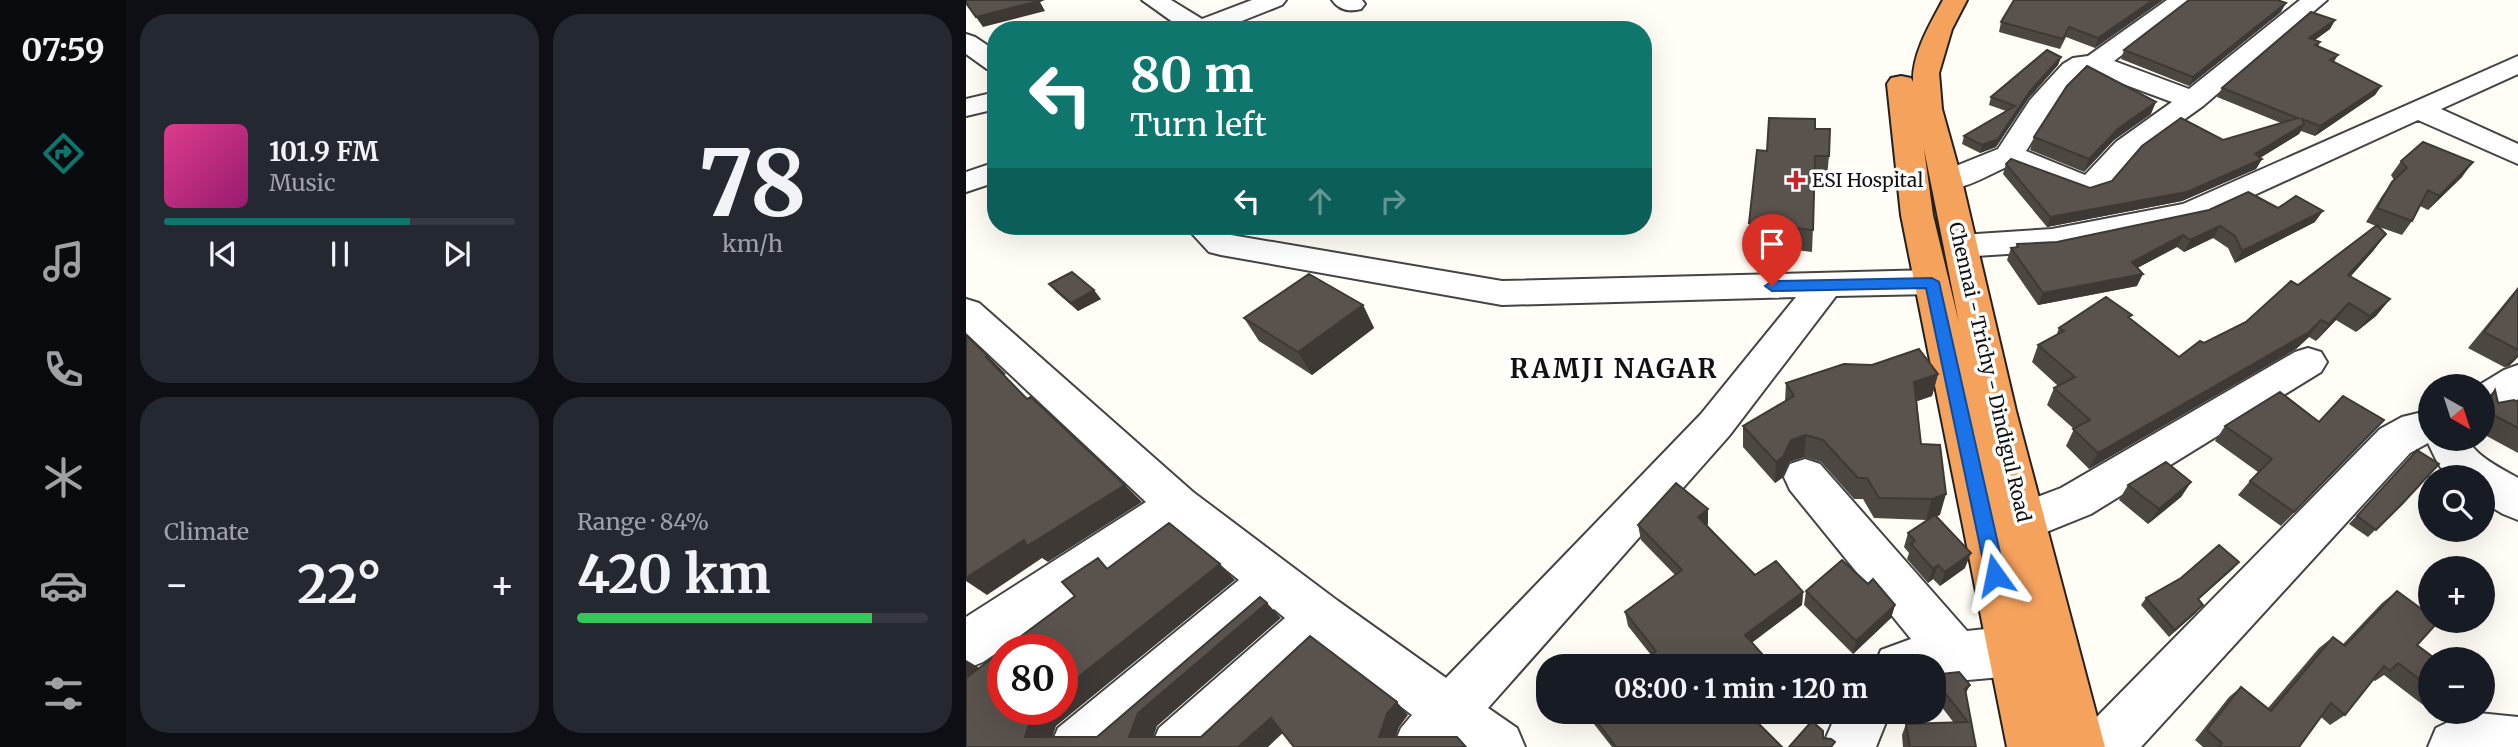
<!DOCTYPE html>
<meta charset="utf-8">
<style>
body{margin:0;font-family:Merriweather,serif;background:#242831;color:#f1f3f6;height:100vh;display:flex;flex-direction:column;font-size:26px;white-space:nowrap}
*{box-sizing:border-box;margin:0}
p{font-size:23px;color:#9ea1a6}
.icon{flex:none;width:38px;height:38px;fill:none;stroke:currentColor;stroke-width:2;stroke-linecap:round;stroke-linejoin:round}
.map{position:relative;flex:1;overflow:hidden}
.side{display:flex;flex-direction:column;gap:14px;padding:14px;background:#0d0f14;width:840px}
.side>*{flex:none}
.banner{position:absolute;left:21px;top:21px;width:665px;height:214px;border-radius:28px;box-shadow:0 7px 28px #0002;background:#0f766e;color:#fff;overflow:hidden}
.needle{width:46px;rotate:141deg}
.tools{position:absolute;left:1452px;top:374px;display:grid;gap:14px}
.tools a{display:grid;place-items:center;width:77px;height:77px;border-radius:50%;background:#171b24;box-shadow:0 7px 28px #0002;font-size:35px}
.speed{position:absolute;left:21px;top:634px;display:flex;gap:14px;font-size:35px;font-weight:700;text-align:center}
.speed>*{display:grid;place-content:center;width:91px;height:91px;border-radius:50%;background:#171b24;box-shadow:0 7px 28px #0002;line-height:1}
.speed .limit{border:10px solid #d22;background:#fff;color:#111}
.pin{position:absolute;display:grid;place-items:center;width:60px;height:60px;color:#fff;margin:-72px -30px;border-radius:50% 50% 50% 0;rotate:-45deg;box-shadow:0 0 7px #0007}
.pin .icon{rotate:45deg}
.me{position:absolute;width:77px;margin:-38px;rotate:348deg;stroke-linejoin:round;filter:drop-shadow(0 0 5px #0008)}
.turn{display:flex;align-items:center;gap:24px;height:147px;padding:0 28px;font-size:32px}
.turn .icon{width:91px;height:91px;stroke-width:2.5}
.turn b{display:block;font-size:49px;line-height:60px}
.lanes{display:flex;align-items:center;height:66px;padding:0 28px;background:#0003;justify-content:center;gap:35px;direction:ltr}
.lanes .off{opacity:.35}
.big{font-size:52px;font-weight:700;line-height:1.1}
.side .tile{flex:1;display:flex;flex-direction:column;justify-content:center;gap:10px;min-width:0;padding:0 24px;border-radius:28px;background:#242831}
.side .dial{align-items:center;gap:0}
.dial b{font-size:91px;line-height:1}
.song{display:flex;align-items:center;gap:21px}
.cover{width:84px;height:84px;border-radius:10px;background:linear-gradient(135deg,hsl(330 70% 55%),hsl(320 70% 35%))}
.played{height:7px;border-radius:4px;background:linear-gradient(90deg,#0f766e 70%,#363941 70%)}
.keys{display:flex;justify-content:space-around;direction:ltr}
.heat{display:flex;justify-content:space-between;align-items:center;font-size:38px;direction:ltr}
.charge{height:10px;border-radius:5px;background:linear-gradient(90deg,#34c759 84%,#363941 0)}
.side .tiles{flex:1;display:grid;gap:14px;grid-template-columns:repeat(2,1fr)}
.trip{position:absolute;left:570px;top:654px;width:410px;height:70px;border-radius:28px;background:#171b24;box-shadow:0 7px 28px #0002;font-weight:700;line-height:70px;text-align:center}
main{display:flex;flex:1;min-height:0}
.tabs{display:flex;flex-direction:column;width:126px;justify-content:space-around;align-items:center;background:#090b0e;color:#9ea1a6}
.tabs .icon{width:49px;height:49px}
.tabs .selected{color:#0f766e}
.tabs b{font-size:32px;color:#f1f3f6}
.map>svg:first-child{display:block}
</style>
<main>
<nav class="tabs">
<b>07:59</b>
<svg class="icon selected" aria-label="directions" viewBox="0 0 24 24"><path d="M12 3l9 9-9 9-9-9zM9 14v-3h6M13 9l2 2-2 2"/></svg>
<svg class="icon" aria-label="music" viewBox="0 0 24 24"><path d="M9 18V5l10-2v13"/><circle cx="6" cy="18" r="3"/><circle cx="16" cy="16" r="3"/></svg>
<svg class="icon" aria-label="phone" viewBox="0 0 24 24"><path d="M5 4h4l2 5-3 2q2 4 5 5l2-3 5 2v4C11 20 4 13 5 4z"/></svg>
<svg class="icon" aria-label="climate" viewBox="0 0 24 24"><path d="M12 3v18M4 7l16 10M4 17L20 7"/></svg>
<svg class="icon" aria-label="car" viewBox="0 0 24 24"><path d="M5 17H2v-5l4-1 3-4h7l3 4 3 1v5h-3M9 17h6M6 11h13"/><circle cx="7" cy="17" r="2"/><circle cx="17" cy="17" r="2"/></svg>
<svg class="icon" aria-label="filters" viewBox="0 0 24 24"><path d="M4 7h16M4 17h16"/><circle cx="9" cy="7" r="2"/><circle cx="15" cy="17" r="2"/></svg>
</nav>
<section class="side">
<div class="tiles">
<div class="tile">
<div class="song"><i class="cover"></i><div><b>101.9 FM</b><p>Music</p></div></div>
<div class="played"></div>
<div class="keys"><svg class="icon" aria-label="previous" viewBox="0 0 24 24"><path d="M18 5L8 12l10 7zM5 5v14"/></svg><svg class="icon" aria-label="pause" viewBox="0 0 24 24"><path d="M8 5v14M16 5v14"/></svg><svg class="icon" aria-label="next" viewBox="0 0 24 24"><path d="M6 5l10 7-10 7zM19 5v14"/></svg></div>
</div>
<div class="tile dial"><b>78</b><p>km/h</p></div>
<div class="tile"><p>Climate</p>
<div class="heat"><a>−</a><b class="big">22°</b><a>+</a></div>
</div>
<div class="tile"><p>Range · 84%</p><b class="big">420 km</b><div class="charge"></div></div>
</div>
</section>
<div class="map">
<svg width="1552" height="747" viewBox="0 0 1552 747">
<rect width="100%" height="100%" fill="#fffdf5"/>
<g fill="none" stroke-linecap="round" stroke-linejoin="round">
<!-- minor casing -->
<g stroke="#444" stroke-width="4">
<path id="minor" d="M176,0H205L236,19L286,0H320L316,5L253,30H218Z
M366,0H396L399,4L395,9C384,12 373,10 366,0Z
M1201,0H1228L1148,61L1223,89L1334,0H1361L1237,106L1170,154L1140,189L1120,195L1043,166C1021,175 994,194 970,188L966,181L970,174L1032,149L1064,100L1097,64L1107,58L1122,56ZM1122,71L1206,102L1150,142L1119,175L1060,151C1077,124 1095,88 1122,71Z
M0,34L9,37L30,51V71L21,69L0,54Z
M1552,56V74L1475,109L1552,144V164L1452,120L1236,219L1086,251L995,257L983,254L978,246L983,238L995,235L1086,229L1217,204Z
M30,92V109L0,116V99Z
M30,162V182L0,192V172Z
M219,226H255L265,235L536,281L966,270L978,274L983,282L978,290L966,294L870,296L763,436L522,708L551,728L559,747H427L435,728L446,715L357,647L251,747H185L193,728L319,618L308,609L151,747H84L92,728L273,580L211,530L17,662L0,669V617L180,502L0,333V299L13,303L227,492L372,601L480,678L735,414L830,297L536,305L255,255L243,252Z
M1342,348L1355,352L1361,362L1355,372L1125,514L1058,541L1042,536L1036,522L1042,508L1095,488L1329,352Z
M1552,365V399L1531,413L1517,417V387H1510L1538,370Z
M1465,410V439H1502C1510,457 1535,468 1552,478V520L1537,514L1517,502V478C1478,478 1479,479 1462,443L1444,453L1175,747H1112L1120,728L1414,429L1436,417Z
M839,459L854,464L1001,631L1075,623L1092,630L1100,647L1092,664L1058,675L968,683V667H908L915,650L945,639L824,490L818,477L824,464Z
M871,712H924L910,747H856Z
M1503,712L1552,717V747H1462L1470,728Z"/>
</g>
<!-- highway casing -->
<g stroke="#222" stroke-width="4">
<path id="highway" d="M977,0H1001L986,29L973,73L976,109L996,181L1050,411L1139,747H1041L935,215L921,84L925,78L935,76L945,78L947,82C946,54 964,24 977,0ZM958,149L993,323L967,215Z"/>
</g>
<!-- minor -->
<use href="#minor" fill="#fff" fill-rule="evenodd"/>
<!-- highway -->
<use href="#highway" fill="#f5a25d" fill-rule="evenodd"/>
</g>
<!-- wall -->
<path fill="#4d4742" d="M1197,0L1129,48L1100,37L1094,49L1033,32L1035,22Z
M1315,12L1223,86L1155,59L1158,50Z
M1369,20L1364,29L1349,40L1354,42L1352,47L1372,55L1368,62L1415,86L1409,95L1349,136L1335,131L1333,134L1294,158L1296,159L1290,169L1216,201L1081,227L1037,174L1040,164L1124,188L1146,181L1257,140L1315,123L1251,97L1256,88Z
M1095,57L1092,65L1062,99L1030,147L1014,153L996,144L998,136L1040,111L1023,105L1025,97Z
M1185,114L1148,140L1118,172L1064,150L1068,137Z
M849,129L863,156L861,177H849L846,252L783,244V223Z
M1435,161L1496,177L1462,210L1454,206L1446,221L1436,235L1413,227L1420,234L1407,251L1384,277L1424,299L1410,316L1390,332L1370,320L1350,341L1343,337L1330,349L1123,469L1100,446L1108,429L1081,405L1088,388L1092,386L1066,362L1072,345L1090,336L1093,328L1166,315L1163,319L1213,357L1280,322L1332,285L1410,226L1400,222L1416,196L1428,180L1425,175Z
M1312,208L1349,222L1269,263L1262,248L1247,238L1218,252L1211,247L1171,268V286L1072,305L1041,260L1045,248L1050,247L1051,244L1091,242Z
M83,284L135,299L112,311L90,292Z
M1552,287V357L1543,366L1538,367L1502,348Z
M397,305L408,328L346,375L293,341L278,318Z
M972,374L966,396L951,401L955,444L974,515L969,516L999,568L974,586L967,579L962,583L941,559L943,553L938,547L942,533L964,518L960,520L908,518L897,499H888L855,462L838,457L823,462L816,478L809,483L777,447V426L819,401L820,383Z
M1529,390L1532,403L1552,402V453L1517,434V401Z
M1353,422L1404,435L1315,526L1272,495L1284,481L1292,472L1249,441L1259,426Z
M1451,450L1436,504L1402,537L1383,524Z
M1225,482L1215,497L1182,524L1153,500L1162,485Z
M742,509V524L741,525L789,575L837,592L836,605L786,642L796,654V667H670L685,655L662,626L659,612L709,575L675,540L672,525Z
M1273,562L1232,600L1231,612L1203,637L1175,605L1180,598Z
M902,584L929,605L925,618L887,654L838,605L840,591Z
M1431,591L1451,645L1465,660V711L1418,675L1409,681L1407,680L1379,715L1364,725L1355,717L1333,747H1237L1229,740L1263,697L1275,687L1302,708L1353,648L1367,637L1377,644L1416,603Z
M968,678L1004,685L1000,693L1010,747H937L936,735L940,724L988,723L968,697Z
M622,712H781L816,747H646L624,719Z
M1467,712H1496L1478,721Z"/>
<!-- shaded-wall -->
<path fill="#3f3936" d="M72,0H79L74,2L79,11L17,27L10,17Z
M1187,0H1197L1129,48L1132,38Z
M1320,3L1315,12L1223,86L1227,77Z
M1369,20L1364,29L1339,47L1343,38Z
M1095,57L1092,65L1062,99L1030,147L1014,153L1016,145Z
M1415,86L1409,95L1349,136L1354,126Z
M1190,102L1185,114L1148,140L1118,172L1123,159L1153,128Z
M1338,124L1333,134L1284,164L1289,154Z
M1296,159L1290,169L1216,201L1081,227L1084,217Z
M1507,162L1496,177L1462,210L1473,196Z
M1357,211L1349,222L1269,263L1276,251Z
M1254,226L1247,238L1218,252L1224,240Z
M1420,234L1407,251L1370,293L1382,275Z
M1217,235L1211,247L1160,274L1166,262Z
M1177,274L1171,286L1072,305L1077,293Z
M128,290L135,299L112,311L105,303Z
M1424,299L1410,316L1390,332L1404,316Z
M1383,303L1370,320L1350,341L1363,324Z
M397,305L408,328L346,375L332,352Z
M1355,320L1343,337L1330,349L1123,469L1132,453Z
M1552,354V357L1543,366L1538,367Z
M22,356L40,374L38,375L20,357Z
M972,374L966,396L943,404L948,382Z
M840,435L838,457L823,462L816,478L809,483L810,462L825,440Z
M1225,482L1215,497L1182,524L1193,509Z
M159,485L176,502L82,562L76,558L21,595L0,581V578L58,540Z
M980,494L974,515L960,520L966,499Z
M742,509V524L734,532L732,517Z
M1005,553L999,568L974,586L979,572Z
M1273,562L1267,569L1225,606L1232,599Z
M254,564L269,580L90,726L83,747L59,737L67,713L73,709H96V690Z
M972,565L967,579L962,583L967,569Z
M837,592L836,605L779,648V635Z
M301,603L315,618L191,726L184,747L163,737L172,713Z
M929,605L925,618L887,654L890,641Z
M796,654V667H782Z
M0,660L12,667L23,693L0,680Z
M431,702L442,715L433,727L426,747L413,737L421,714Z
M305,718L320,730L302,747H272Z"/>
<!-- building -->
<path fill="#5a524d" stroke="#3f3936" stroke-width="2" d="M0,0H72L73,1L10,17L0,3Z
M1048,0H1187L1132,38L1103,27L1097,39L1035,22Z
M1223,0H1311L1320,3L1227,77L1158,50Z
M1345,12L1369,20L1343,38L1354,42L1349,45L1372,55L1364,60L1415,86L1354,126L1336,119L1338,124L1289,154L1296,159L1221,192L1084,217L1040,164L1045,159L1124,188L1146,181L1176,146L1215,118L1257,140L1332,118L1256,88Z
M1081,50L1095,57L1064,91L1032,139L1016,145L998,136L1049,106L1025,97Z
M1121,66L1190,102L1153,128L1123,159L1068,137L1101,86Z
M803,118L849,119V129H864L863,156H849L847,230L783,223L791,150L801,151Z
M1457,142L1507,162L1473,196L1462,190L1446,221L1411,208L1426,182L1441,168L1435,161Z
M1282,192L1312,208L1330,196L1357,211L1276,251L1269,236L1254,226L1224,240L1217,235L1166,262L1177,274L1077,293L1045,248L1052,247L1051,244L1091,242L1243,210Z
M1411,225L1420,234L1382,275L1424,299L1404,316L1383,303L1363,324L1355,320L1343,332L1132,453L1107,429L1124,420L1088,388L1109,377L1072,345L1098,331L1093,328L1140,297L1166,315L1162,317L1213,357L1234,341L1238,343L1280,322L1325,281L1332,285Z
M106,272L128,290L105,303L83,284Z
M343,274L397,305L332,352L278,318Z
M1552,289V350L1518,332Z
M0,335L22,356L20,357L61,399L65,397L159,485L61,546L58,540L0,578Z
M953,349L972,374L948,382L955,444L974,445L980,494L966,499L913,498L901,478H892L857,440L840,435L825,440L817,457L810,462L777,426L828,396L820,383L878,364L906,365Z
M1529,390L1532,403L1548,400L1552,402V428L1518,410Z
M1314,392L1353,422L1377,396L1418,420L1328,512L1284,481L1306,459L1259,426Z
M1451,450L1473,464L1436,504L1410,530L1391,516Z
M1200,462L1225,482L1193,509L1162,485Z
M710,483L742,509L732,517L789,575L810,561L837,592L779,635L796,654L782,667H670L690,651L659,612L716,570L672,525Z
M969,515L1005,553L979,572L972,565L967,569L945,544L949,541L942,533Z
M203,523L254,564L96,690V649H38L109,596L96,582L132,558L141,569Z
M1253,545L1273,562L1232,599L1237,605L1209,630L1180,598L1215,578Z
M876,560L902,584L907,579L929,605L890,641L840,591Z
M1431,591L1465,616V621L1472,622L1451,645L1471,660H1465V688L1432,663L1424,671L1418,666L1379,715L1365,703L1333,747H1253L1256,743L1241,730L1275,687L1305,711L1367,637L1379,646Z
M294,597L301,603L172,713L163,737H235L344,636L431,702L421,714L413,737H491L500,747H328L305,718L272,747H0V678L37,650V709H73L67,713L59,737H131Z
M993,672L1004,685L999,689L1010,747H944L940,724L1002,722L968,679L975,674Z
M624,712H781L816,747H650Z
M846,721L857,731V738L865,739L869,742L865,747H823Z"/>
<!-- route -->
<path fill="#1a73e8" stroke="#114b97" stroke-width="2" d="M966,278L973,282L1039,575L1036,581L1029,583L1023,581L1020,575L960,288L806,291L799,286L806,281Z"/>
<!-- markers -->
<path fill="#c4262e" stroke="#fff" stroke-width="2.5" d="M826.5 169.5h7v7h7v7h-7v7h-7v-7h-7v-7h7z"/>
<g text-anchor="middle" stroke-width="7" stroke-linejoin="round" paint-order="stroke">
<!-- poi labels -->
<g font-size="19" fill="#111" stroke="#fff" text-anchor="start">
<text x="846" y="187">ESI Hospital</text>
</g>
<!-- street labels -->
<g font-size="19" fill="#111" stroke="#fff">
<text transform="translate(1024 372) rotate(77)" y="7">Chennai - Trichy - Dindigul Road</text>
</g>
<!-- district labels -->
<g font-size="26" font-weight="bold" letter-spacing="2" fill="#111" stroke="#fff">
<text x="648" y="378">RAMJI NAGAR</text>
</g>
</g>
</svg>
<div class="tools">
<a><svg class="needle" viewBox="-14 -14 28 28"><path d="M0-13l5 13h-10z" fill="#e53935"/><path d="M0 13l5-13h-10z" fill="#9ea1a6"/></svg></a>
<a><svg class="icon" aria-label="search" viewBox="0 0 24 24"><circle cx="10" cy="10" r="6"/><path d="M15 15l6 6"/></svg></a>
<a>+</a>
<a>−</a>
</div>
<div class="speed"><div class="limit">80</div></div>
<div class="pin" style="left:806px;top:286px;background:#d93025"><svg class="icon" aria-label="arrive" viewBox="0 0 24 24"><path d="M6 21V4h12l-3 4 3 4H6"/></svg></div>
<svg class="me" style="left:1029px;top:575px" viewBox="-20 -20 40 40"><path d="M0-17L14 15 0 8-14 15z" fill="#1a73e8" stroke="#fff" stroke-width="4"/></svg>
<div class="trip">08:00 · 1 min · 120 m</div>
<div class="banner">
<div class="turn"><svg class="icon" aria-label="left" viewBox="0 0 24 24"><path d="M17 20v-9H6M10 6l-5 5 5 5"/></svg><div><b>80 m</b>Turn left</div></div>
<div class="lanes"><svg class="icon" aria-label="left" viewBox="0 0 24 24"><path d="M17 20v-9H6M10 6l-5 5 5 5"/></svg><svg class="icon off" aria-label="ahead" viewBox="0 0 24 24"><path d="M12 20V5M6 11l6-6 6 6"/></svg><svg class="icon off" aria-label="right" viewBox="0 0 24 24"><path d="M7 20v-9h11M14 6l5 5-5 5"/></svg></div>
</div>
</div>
</main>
